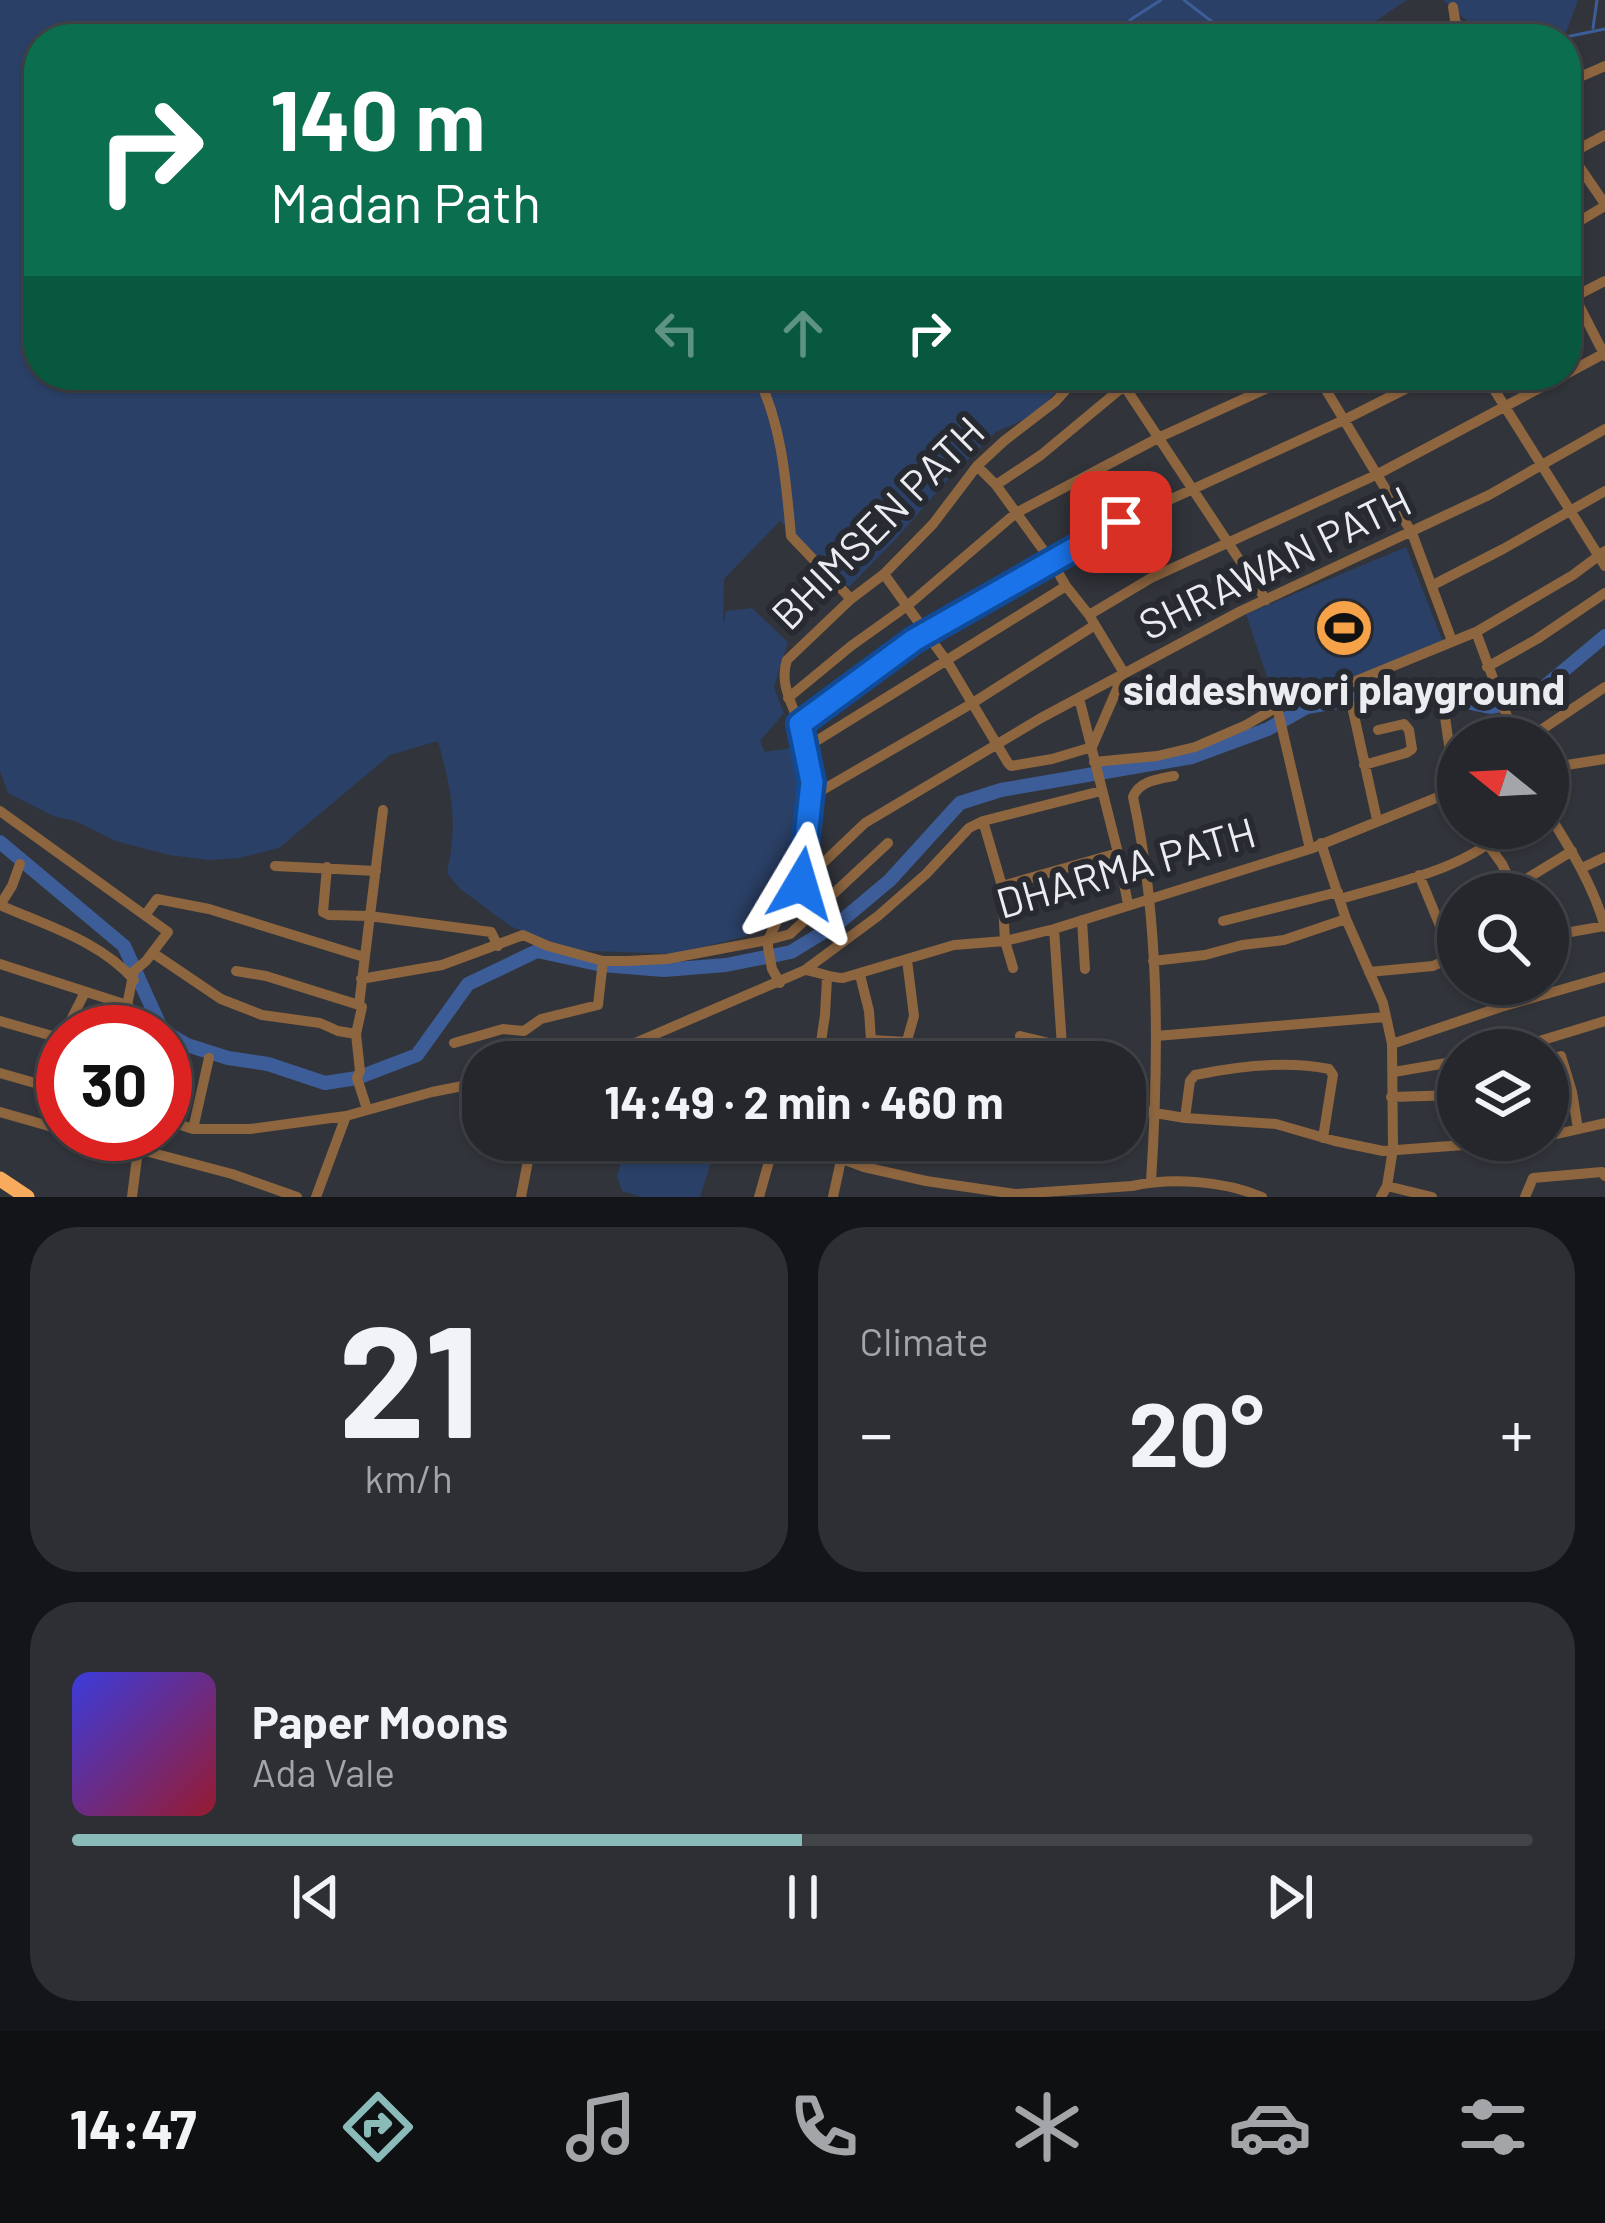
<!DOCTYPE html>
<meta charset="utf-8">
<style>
body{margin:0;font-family:Barlow,sans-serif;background:#2d2f34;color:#f1f3f6;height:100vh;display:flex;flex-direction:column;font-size:45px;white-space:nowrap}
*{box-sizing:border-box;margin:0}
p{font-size:39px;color:#a3a5a9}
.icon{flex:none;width:66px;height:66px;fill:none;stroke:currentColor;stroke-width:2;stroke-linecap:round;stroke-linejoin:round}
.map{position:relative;height:1197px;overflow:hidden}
.sheet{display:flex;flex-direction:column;gap:30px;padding:30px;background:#141518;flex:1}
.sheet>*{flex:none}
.guide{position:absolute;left:24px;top:24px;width:1557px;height:366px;border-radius:48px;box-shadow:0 3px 9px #0004,0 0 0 3px #424448;background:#0b6e4f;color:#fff;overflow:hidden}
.needle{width:78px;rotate:288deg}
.tools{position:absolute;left:1437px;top:717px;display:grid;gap:24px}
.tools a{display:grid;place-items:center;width:132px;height:132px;border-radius:50%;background:#25272c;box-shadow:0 3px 9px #0004,0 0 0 3px #424448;font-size:60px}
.speed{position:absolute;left:36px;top:1005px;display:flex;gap:24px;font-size:60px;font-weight:700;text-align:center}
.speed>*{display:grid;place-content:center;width:156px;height:156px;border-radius:50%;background:#25272c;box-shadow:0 3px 9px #0004,0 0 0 3px #424448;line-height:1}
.speed .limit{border:18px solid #d22;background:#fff;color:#111}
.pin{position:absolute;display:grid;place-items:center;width:102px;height:102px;color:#fff;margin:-51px;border-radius:24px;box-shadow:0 6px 18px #0006}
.me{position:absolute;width:132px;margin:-66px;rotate:7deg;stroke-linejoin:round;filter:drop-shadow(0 0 9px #0008)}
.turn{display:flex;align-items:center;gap:42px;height:252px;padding:0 48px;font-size:54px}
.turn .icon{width:156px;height:156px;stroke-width:2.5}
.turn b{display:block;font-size:84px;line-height:102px}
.lanes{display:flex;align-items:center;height:114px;padding:0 48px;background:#0003;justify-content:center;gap:60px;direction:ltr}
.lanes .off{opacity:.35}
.big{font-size:90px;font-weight:700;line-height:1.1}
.sheet .tile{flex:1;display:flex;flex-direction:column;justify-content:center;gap:18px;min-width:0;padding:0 42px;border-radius:48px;background:#2d2f34}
.sheet .dial{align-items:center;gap:0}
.dial b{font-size:156px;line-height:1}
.song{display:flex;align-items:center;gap:36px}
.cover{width:144px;height:144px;border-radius:18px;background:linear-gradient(135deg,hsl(240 70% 55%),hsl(350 70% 35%))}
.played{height:12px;border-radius:6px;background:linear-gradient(90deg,#8bbbb9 50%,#424448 50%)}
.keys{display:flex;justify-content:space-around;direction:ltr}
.heat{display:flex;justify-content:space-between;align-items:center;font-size:66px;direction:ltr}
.sheet .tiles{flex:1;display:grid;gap:30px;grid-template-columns:1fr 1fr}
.tile:last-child{grid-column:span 2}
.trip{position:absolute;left:462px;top:1041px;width:684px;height:120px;border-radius:48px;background:#25272c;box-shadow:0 3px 9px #0004,0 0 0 3px #424448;font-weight:700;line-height:120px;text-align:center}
.tab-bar{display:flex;height:192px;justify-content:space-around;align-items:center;background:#0f1012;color:#a3a5a9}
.tab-bar .icon{width:84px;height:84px}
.tab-bar .current{color:#8bbbb9}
.tab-bar b{font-size:54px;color:#f1f3f6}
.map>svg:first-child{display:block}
</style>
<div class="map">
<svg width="1605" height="1197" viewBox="0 0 1605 1197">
<rect width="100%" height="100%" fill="#31343a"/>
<!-- green -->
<path fill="#2b4066" d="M0,0H1407L1365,28L1372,39H39V375H1072L1034,415L996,432L949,478L895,540L849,587L780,521L724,579L723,626L726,611L752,608L788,642L774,687L784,713L760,741L765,752L790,748L801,790L796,867L747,936L676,954L566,950L510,926L459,888L447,873C458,821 452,792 438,741L390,755L279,848L239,858L209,860L169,855L116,841L75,821L53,816L8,793L0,771Z
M1443,0H1578L1566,33C1502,42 1493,46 1443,0Z
M1406,547L1443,642L1277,707L1246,614Z
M628,1140H695L716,1146L700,1197H642L622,1191L617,1176Z"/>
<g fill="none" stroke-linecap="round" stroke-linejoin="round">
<!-- stream -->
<path stroke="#3d5d99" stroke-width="3" d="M1184,0L1215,24L1255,36L1288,28L1299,39
M1130,20L1161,0
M1458,20L1485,39
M1593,28L1597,0
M1419,39L1450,24
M1556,39L1605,29"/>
<!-- river -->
<path stroke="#3d5d99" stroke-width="14" d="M0,842L124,946L162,1030L187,1045L228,1058L268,1064L325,1083L357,1078L417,1055L468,984L537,951L602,965L664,970L726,965L791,952L840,922L890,880L960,803L1001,790L1192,757L1268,729L1307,707L1391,693L1457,700L1490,707L1515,703L1538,692L1605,636"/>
<!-- minor -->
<path stroke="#8d653f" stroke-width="10" d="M1453,7L1458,39
M1566,83L1605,66
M1566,147L1605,204
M1566,156L1605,135
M1566,229L1605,206
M1566,280L1605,356
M1566,301L1605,281
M1566,374L1605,353
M757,375C782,425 786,481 791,536L851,599
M1117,375L1266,600
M1317,375L1412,533L1452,641
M1485,375L1605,566
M996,485L1041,455L1124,386L1148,375
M884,574L950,666L1008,763L1011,766L1052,759L1092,747L1124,673L1089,615L1066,586L1052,562L996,485L977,466
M1433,585L1503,549L1605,491
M1089,615L1151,578L1378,474L1564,375
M1487,667L1537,639L1605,593
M788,698L851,646L907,606L1016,513L1160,437L1296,375
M1079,698L1118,853L1128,904
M1352,706L1377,820
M1277,707L1310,849
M1445,717L1452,766L1458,787
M799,724L914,640L1121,522L1346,419L1433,375
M1515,738L1476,632L1573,575L1605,551
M1529,738L1605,687
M805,748L1066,586
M1094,762L1157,756L1195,747L1246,725L1277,707L1356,681L1476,632
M1364,765L1406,753L1412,749L1409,730L1404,724L1378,730
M1548,768L1605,759
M812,796L971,704L1095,625
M0,811L168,932L146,961L134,971L127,1005L157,1032
M1548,813C1571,850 1593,885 1605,927
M983,821L1002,886L1005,941L1013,968
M1321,843L1346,919L1383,1003L1392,1044L1393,1149L1387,1186L1381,1197
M1489,846L1502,864L1513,887L1572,851
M275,866L376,871
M327,867L323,912L329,915L369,916L491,932L498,946
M1582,868L1605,857
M801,884C808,827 819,781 799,724C792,703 779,683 787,660L851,599L884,574L933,524L977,466L1004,441L1056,401L1079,375
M1002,886L1118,853
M1340,899C1397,882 1464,870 1508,828
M0,905C47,926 100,941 134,980
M0,905L12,886L20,864
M146,914L157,899L209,909L364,957
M1082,920L1085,969
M1223,921L1338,892
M1054,929L1062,1046L1060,1062
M1548,936L1605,926
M153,953L221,999L262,1015L320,1023L338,1031L356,1034
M1153,961L1205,955L1242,945L1284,940L1346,919
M0,964L127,1005
M805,970C820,972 829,978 843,978L954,945L1005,941L1054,929L1310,849L1458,789
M236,971L266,976L359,1005
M1369,972L1433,966L1453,957L1419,875
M860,975L869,1011L871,1040L863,1062
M361,979L442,965L523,935L548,946L603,961H627L667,959L768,940L790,934L888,843
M780,983L772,969L768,947V940L777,921L801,884L865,823L1041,718L1241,611L1489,495L1605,429
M0,1021L63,1039
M65,1032L85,992
M1020,1036L1062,1046
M1156,1036L1385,1017
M871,1040L908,1042L994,1062
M454,1043L503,1029L524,1031L541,1019L598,1005L603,961
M635,1043L643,1062
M1392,1044L1501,1007L1605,977
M1510,1050L1605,1021
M1548,1060L1561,1056L1572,1092L1578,1129
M575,1062L635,1043L805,970L878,916L926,874L969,828L983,821L1101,791
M765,1062L821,1050
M818,1062L825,1015L827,978
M901,1062L914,1016L907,960
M1394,1072L1458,1061
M0,1073L63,1091
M1391,1097L1458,1095
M1125,1108L1185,1118L1276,1124L1335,1141L1383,1151L1531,1140
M367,1109L357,1078L360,1071L356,1034L362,1007L359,1005L383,810
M0,1112L63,1130
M1185,1118L1190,1081L1195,1075C1238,1066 1285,1060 1329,1069L1333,1075L1323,1138
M165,1120L193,1129H250L346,1116L432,1092L483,1082
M193,1129L209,1058
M81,1134L232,1174L297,1197
M1548,1136L1605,1123
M792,1140L864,1167L926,1181L1015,1194L1132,1186C1172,1177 1224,1181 1262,1197
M864,1167L874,1140
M1151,1182C1159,1056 1160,921 1133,797C1139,781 1158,779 1174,776
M1387,1186L1432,1197
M132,1197L140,1134
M316,1197L346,1116
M521,1197L532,1140
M759,1197L775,1140
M833,1197L841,1160
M1525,1197L1533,1178L1602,1172L1605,1176"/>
<!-- highway -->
<path stroke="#f9ab5d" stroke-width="15" d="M0,1179L27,1197"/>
</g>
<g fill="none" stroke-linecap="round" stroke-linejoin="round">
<!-- route casing -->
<g stroke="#114b97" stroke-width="30">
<path id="route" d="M801,884L812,782L800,724L914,640L1121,522"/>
</g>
<!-- route -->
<use href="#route" stroke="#1a73e8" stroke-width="21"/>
</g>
<!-- icons -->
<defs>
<g id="stadium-disc" transform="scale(3)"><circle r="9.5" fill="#f6a248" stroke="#272a30"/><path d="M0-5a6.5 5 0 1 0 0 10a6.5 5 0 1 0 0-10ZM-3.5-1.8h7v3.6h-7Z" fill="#111"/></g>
</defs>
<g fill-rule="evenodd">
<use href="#stadium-disc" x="1344" y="628"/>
</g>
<g text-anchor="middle" stroke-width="12" stroke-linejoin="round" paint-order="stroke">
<!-- street labels -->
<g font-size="42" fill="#eaecf0" stroke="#272a30">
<text transform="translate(878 523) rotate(-45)" y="15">BHIMSEN PATH</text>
<text transform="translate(1275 563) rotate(-26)" y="15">SHRAWAN PATH</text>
<text transform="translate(1126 868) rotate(-16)" y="15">DHARMA PATH</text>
</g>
<!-- poi labels -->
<g font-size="42" font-weight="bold" fill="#eaecf0" stroke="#272a30">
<text x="1344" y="705">siddeshwori playground</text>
</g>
</g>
</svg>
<div class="tools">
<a><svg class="needle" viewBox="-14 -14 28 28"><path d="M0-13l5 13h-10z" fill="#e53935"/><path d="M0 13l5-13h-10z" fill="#a3a5a9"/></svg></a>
<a><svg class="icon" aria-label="search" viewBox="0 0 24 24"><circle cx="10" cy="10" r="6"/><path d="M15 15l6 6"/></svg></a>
<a><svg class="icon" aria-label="layers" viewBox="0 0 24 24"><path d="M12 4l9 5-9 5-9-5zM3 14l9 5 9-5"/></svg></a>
</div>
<div class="speed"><div class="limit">30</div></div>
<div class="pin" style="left:1121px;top:522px;background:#d93025"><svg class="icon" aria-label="arrive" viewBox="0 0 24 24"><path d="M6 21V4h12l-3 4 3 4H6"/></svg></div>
<svg class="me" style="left:801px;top:884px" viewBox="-20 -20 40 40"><path d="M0-17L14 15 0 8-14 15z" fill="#1a73e8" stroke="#fff" stroke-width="4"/></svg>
<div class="trip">14:49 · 2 min · 460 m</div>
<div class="guide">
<div class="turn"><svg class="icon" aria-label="right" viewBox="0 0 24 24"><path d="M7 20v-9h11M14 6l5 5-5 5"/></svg><div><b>140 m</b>Madan Path</div></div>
<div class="lanes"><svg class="icon off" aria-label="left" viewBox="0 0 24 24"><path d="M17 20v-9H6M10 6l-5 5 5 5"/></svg><svg class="icon off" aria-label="ahead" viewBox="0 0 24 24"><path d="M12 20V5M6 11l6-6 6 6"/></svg><svg class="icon" aria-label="right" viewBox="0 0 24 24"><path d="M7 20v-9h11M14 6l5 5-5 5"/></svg></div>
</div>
</div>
<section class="sheet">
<div class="tiles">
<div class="tile dial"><b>21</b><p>km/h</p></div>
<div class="tile"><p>Climate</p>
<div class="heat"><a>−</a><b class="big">20°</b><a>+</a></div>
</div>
<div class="tile">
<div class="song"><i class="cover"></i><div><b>Paper Moons</b><p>Ada Vale</p></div></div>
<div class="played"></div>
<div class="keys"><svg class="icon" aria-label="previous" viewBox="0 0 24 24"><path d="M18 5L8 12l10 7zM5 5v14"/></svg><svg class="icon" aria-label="pause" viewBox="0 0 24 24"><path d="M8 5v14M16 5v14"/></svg><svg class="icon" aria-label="next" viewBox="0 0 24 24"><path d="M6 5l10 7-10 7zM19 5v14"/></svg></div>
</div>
</div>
</section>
<nav class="tab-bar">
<b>14:47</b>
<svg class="icon current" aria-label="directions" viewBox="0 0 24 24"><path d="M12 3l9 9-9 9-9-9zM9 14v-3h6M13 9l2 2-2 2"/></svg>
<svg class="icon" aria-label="music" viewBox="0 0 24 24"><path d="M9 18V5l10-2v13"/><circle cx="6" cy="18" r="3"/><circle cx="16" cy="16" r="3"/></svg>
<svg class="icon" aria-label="phone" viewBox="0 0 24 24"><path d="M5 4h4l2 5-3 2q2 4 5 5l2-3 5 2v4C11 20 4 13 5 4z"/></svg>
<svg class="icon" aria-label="climate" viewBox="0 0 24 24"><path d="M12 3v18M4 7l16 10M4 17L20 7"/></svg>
<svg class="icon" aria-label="car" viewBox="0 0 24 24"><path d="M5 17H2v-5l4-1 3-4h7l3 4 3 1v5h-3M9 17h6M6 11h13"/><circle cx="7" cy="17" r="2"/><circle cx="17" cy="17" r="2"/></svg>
<svg class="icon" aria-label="filters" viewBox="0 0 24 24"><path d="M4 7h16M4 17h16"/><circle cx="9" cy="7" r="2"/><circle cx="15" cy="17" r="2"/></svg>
</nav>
